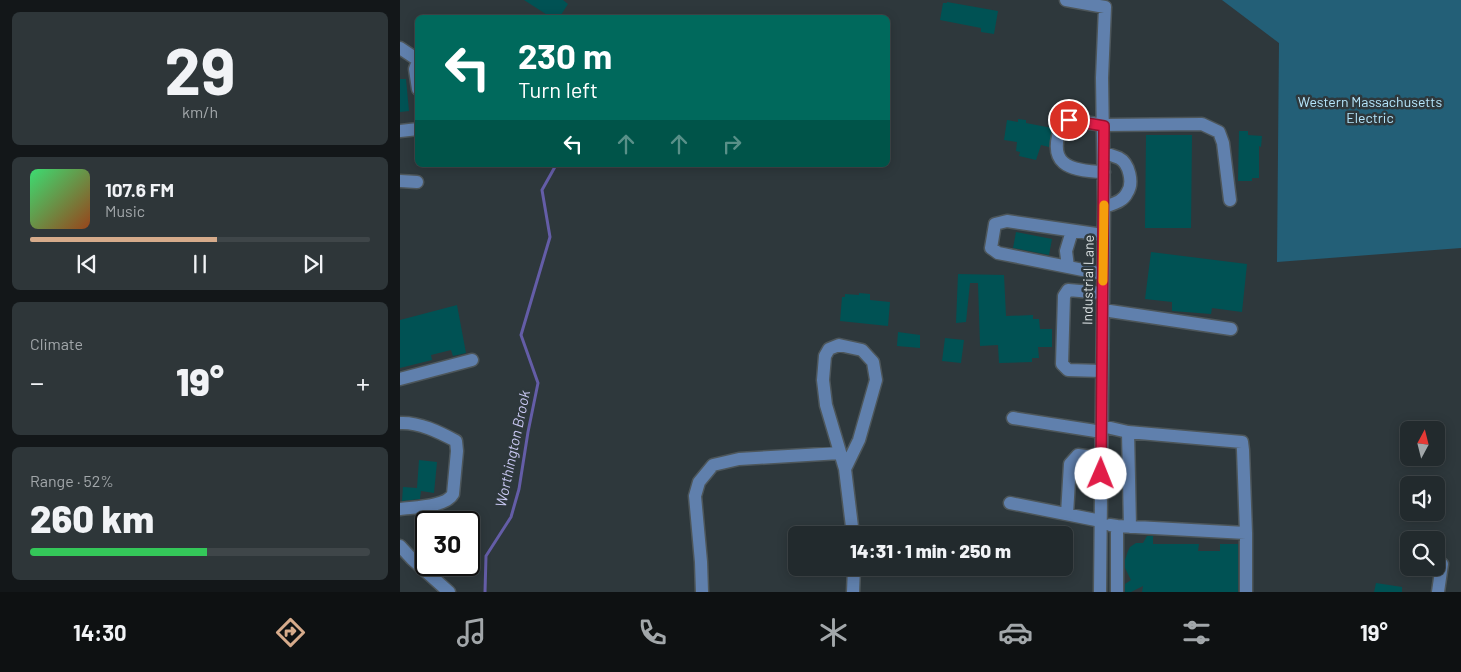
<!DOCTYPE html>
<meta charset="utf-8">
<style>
body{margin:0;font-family:Barlow,sans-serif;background:#2e3639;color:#f1f3f6;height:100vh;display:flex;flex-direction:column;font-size:19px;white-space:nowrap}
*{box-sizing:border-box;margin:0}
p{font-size:16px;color:#a2a7aa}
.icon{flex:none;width:28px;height:28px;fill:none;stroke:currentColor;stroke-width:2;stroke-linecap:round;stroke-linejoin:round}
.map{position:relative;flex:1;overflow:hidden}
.side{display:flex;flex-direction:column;gap:12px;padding:12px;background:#131719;width:400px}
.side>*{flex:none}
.guide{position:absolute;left:15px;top:15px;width:475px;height:152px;border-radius:8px;box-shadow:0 2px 12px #0003,0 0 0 1px #3f4649;background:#00695c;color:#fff;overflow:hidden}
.needle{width:32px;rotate:7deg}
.tools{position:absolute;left:1000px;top:421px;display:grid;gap:10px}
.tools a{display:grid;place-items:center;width:45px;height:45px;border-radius:8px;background:#222a2d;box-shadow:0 2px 12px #0003,0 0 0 1px #3f4649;font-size:25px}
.speed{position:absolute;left:15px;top:511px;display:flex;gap:10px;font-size:25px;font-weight:700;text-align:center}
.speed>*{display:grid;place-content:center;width:65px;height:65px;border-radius:50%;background:#222a2d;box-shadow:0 2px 12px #0003,0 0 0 1px #3f4649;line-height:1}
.speed .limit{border:2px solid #111;border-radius:8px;background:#fff;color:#111}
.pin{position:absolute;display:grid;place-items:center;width:42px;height:42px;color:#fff;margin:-21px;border:2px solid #fff;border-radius:50%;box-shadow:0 1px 5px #0007}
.me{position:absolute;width:55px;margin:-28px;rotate:1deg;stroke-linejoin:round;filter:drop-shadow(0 0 4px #0008)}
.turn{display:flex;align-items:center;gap:18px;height:105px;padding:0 20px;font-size:22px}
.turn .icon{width:65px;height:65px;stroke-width:2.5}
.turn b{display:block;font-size:35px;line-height:42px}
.lanes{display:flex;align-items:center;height:48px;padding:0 20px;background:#0003;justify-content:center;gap:25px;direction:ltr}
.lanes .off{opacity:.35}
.big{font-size:38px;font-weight:800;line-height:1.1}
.side .widget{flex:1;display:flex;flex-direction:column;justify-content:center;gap:8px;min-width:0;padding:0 18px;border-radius:8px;background:#2e3639}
.side .dial{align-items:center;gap:0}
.dial b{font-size:65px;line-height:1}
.song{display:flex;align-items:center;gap:15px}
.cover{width:60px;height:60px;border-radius:8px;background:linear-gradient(135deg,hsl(140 70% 55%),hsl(20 70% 35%))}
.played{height:5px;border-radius:2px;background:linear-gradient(90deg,#d6ab8b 55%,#3f4649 55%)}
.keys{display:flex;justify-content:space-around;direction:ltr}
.heat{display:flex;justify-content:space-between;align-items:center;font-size:28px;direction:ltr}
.charge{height:8px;border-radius:4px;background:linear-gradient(90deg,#34c759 52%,#3f4649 0)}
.trip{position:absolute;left:388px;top:526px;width:285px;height:50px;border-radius:8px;background:#222a2d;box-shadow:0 2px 12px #0003,0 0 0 1px #3f4649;font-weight:800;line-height:50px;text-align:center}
.dock{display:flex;height:80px;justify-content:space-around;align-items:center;background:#0e1112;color:#a2a7aa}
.dock .icon{width:35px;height:35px}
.dock .current{color:#d6ab8b}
.dock b{font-size:22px;color:#f1f3f6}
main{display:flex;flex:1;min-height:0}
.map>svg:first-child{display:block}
</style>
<main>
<section class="side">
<div class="widget dial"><b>29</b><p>km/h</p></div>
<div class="widget">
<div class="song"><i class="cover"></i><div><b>107.6 FM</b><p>Music</p></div></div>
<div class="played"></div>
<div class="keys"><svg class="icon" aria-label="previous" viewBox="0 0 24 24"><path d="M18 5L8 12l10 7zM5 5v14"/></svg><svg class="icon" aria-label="pause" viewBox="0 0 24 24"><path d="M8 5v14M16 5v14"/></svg><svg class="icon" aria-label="next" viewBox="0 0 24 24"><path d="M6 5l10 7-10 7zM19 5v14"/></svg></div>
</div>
<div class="widget"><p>Climate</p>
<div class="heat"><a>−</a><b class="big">19°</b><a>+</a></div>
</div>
<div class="widget"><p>Range · 52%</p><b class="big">260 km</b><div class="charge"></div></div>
</section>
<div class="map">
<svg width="1061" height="592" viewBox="0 0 1061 592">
<rect width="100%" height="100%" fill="#2e383c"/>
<!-- green -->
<path fill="#235f77" d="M822,0H1061V248L877,262L879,43Z"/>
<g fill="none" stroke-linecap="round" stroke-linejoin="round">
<!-- stream -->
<path stroke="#645da7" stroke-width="3" d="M85,592L86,556L111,517L119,489L128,432L138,383L121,335L150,237L142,190L156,165"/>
</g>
<!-- building -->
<path fill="#005254" d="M124,0H163L168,4L159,18H152Z
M547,2L598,11L594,34L581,32V28L540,20L543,3H547Z
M0,79H6L9,111L0,112Z
M618,119L626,120V123L652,128L649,147L641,145L636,160L619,156L620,152L616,151L617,142L604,140L607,120L618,122Z
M839,131H848V135L862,136L861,147L859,146V178H852V181H838Z
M746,135H792L791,228H745Z
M616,232L652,239L649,255L613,248Z
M751,252L847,264L842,312L812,308L811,314L772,311V302L745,299Z
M558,274L604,275L606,316L633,315V319H639L640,329H652V347H638L639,358H632V362L599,363L598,345L580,346L578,283H570L566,322L556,323Z
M459,293L470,294V300L490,302L488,326L440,321L442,297H445V294L459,295Z
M57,305L66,353L53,356L51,350L31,355L32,360L0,368V320Z
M498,332L520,335V348L497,346Z
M545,338L564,340L561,363L542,361Z
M19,460L37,462L34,493L21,491L20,499L2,501L3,487L17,488Z
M747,536H753V544H799L798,551H820V544H838V592H742L743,586L731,592H725V584L731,580L725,568V560L728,551L730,547L736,543H743Z
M976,583L1002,587V592H974Z"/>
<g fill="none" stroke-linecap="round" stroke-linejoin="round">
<!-- minor casing -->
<g stroke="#4d565a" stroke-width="15">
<path id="minor" d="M666,0L705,7L702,78L704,203L700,592
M0,48L18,60
M18,61L15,69L18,89
M0,131L18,129
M704,153C708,154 714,156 719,158C729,163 734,183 727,193C723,202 712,204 704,207
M704,172C668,171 646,164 662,124L669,120L704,125L802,124L819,132L823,143L830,200
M0,181L17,182
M668,267L666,251L672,231
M703,274L598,253L591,248L595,224L607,221L703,235
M703,310L831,329
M702,371L668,370L662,364L664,296L668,290L703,293
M0,379L72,360
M613,418L702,432
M0,423C19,422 39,432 56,441L57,451L53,494C46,507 14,507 0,509
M702,426L728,432L842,442L843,450L846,533L717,526
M728,432L730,527
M445,469L459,440L476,380L473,362L462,350L439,345L429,349L425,356L423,380L426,405L445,469L453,535
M610,503L701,521
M667,514L670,464L678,455L701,458
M710,525L717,526V592
M846,533V592
M0,546L12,559L49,592
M302,592L301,562L295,496L299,482L313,465L339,459L440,453
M453,592L454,568
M1038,592L1042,564"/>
</g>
<!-- minor -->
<use href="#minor" stroke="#6080ad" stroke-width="12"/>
</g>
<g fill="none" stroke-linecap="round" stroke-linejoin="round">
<!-- route casing -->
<g stroke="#92132f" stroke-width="12">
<path id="route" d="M669,120L704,126L701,474"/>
</g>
<!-- route -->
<use href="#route" stroke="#e11d48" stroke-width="9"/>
<!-- slow -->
<path stroke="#f59e0b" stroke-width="9" d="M703,281L704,205"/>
</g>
<g text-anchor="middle" stroke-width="5" stroke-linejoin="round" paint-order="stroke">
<!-- park labels -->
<g font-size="14" fill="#b6e6fc" stroke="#2e383c">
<text x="970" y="107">Western Massachusetts<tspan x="970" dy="16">Electric</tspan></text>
</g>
<!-- street labels -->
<g font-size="14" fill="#dae0e2" stroke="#2e383c">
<text transform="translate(688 280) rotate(-89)" y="5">Industrial Lane</text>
</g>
<!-- water labels -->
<g font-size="15" font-style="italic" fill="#c7c6f0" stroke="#2e383c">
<text transform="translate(113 449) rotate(-78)" y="5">Worthington Brook</text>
</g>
</g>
</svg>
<div class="tools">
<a><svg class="needle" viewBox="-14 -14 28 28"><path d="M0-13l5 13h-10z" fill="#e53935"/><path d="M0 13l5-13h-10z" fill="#a2a7aa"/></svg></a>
<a><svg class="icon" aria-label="sound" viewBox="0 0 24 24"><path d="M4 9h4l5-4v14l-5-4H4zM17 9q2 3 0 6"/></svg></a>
<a><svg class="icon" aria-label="search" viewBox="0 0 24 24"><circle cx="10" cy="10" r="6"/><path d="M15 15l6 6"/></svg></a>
</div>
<div class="speed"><div class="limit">30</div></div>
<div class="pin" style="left:669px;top:120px;background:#d93025"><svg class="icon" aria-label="arrive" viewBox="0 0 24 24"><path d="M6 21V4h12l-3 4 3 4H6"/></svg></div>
<svg class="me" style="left:701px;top:474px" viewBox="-20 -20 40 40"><circle r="19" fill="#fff"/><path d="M0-13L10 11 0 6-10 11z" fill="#e11d48"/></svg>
<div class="trip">14:31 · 1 min · 250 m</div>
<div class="guide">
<div class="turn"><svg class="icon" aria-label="left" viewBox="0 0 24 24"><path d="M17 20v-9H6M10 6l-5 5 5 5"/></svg><div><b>230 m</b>Turn left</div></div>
<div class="lanes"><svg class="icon" aria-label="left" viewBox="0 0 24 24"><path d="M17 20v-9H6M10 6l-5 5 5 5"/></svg><svg class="icon off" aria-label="ahead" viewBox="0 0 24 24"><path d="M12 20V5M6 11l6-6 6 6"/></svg><svg class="icon off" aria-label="ahead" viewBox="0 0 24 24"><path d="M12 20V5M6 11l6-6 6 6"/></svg><svg class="icon off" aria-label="right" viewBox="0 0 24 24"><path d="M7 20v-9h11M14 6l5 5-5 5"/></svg></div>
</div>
</div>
</main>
<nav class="dock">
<b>14:30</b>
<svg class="icon current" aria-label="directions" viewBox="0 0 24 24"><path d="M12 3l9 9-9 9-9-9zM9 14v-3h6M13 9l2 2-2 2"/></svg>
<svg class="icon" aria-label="music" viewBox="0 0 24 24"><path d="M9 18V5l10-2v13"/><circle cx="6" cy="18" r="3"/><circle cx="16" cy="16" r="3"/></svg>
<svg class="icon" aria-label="phone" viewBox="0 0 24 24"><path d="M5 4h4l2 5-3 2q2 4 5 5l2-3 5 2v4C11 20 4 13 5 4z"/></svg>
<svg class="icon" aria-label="climate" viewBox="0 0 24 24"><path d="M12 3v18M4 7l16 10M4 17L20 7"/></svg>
<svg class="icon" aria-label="car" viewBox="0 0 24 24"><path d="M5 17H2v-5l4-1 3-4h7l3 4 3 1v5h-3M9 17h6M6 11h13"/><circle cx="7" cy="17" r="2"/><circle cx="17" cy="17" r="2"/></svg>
<svg class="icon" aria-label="filters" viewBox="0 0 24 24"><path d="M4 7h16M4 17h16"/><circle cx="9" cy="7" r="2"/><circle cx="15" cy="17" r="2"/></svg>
<b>19°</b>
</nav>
